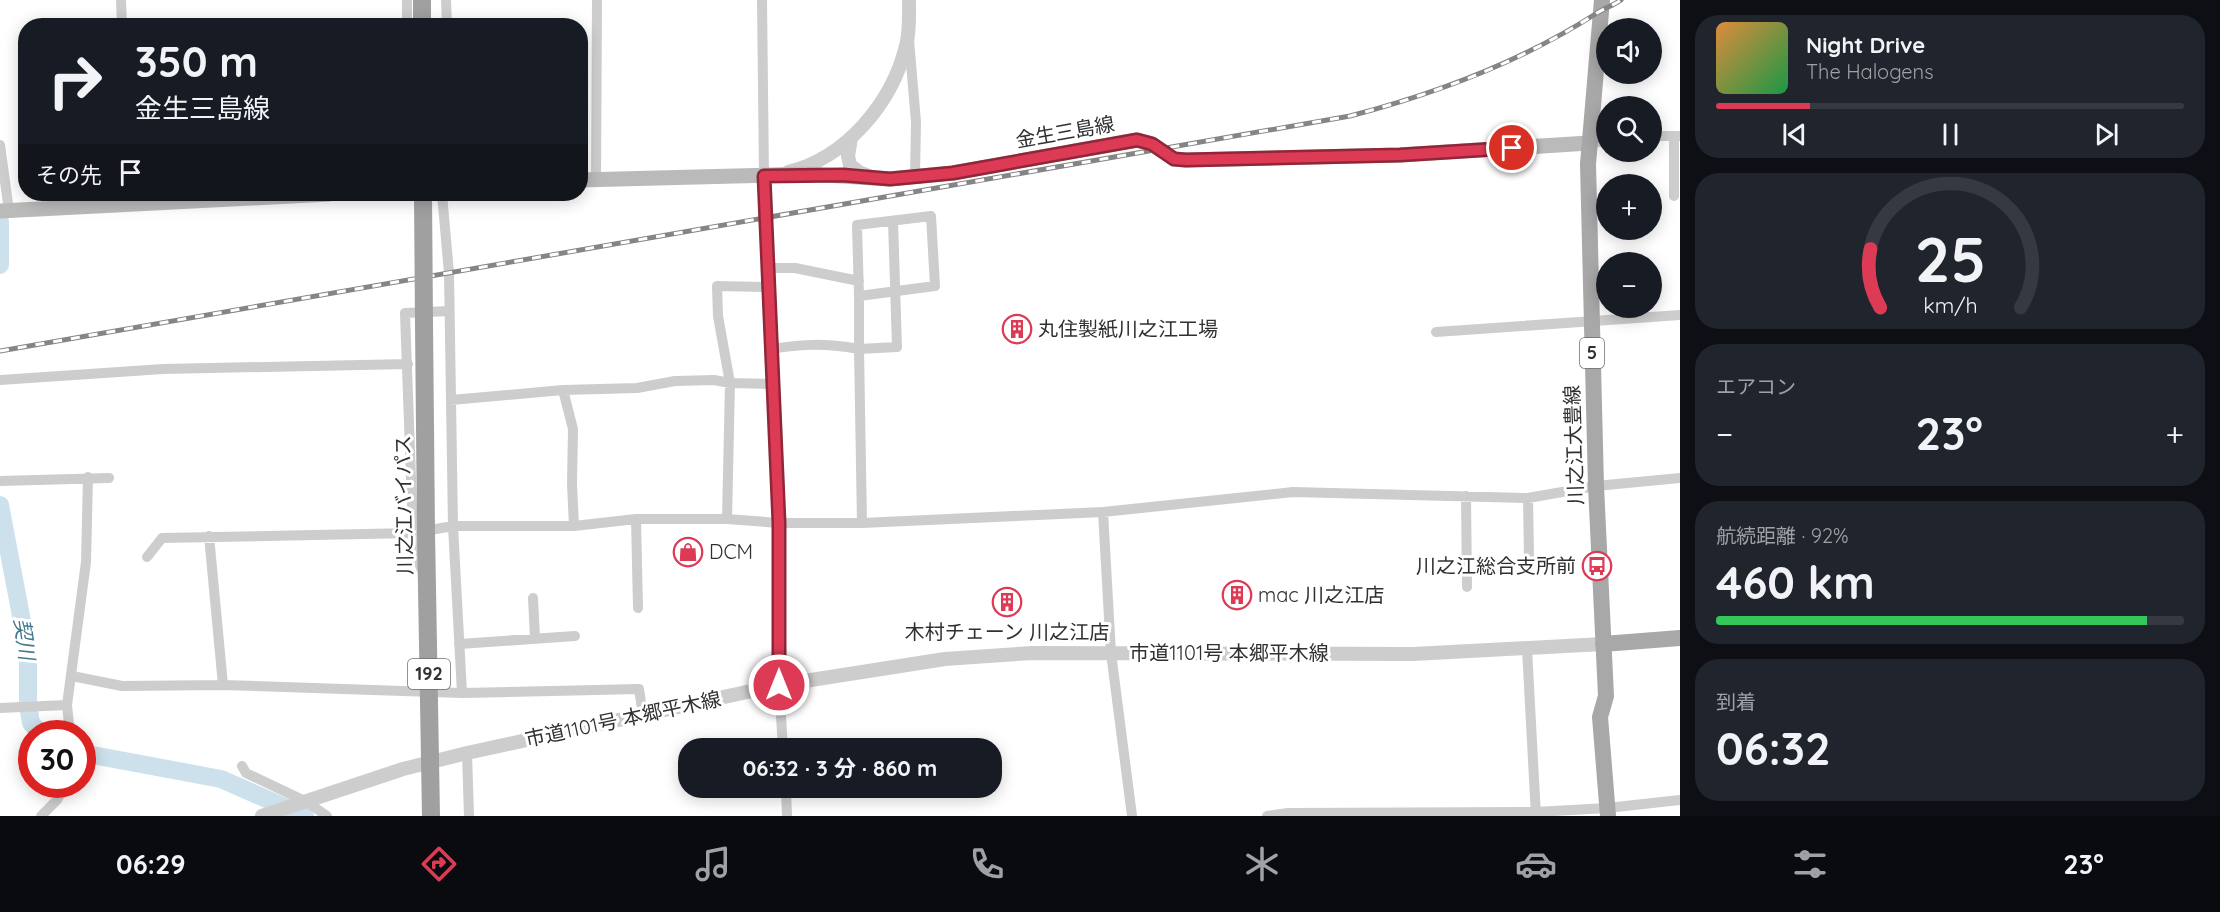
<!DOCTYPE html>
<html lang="ja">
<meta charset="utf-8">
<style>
body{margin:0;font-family:Quicksand,"Noto Sans JP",sans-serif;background:#20242c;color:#f1f3f6;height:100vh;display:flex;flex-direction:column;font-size:22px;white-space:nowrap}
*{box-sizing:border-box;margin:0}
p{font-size:20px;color:#9ea1a6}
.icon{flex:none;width:33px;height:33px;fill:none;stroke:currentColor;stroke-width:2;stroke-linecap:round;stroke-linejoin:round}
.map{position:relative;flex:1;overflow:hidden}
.details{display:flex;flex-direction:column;gap:15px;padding:15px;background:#0d0f14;width:540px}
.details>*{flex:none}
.hud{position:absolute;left:18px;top:18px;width:570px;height:183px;border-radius:24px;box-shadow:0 3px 15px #0003;background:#171b24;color:#f1f3f6;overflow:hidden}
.controls{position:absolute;left:1596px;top:18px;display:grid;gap:12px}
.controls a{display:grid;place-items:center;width:66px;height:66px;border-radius:50%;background:#171b24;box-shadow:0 3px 15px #0003;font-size:30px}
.speed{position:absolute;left:18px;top:720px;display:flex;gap:12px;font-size:30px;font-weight:700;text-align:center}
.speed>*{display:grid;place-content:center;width:78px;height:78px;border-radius:50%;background:#171b24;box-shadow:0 3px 15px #0003;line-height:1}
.speed .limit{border:9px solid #d22;background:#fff;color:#111}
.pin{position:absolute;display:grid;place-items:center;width:51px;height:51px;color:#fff;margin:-26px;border:3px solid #fff;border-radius:50%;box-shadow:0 2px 6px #0007}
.me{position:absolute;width:66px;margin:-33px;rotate:0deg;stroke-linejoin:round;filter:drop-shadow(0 0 4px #0008)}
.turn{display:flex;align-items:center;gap:21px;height:126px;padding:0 18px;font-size:27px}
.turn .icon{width:78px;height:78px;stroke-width:2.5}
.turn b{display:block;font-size:42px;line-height:51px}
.then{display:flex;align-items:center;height:57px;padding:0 18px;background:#0003;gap:12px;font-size:22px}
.big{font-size:45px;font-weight:700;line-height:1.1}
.details .tile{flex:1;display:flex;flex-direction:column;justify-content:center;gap:9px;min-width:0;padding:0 21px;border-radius:24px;background:#20242c}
.details .dial{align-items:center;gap:0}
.dial svg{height:156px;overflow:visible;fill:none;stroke:#363941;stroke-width:7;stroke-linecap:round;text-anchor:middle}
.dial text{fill:#f1f3f6;stroke:none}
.song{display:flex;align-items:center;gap:18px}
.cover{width:72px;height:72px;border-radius:9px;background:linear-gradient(135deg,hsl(30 70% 55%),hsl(140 70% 35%))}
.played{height:6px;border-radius:3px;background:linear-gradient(90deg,#dd3b55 20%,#363941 20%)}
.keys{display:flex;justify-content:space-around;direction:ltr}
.heat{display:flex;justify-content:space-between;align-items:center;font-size:33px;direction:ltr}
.charge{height:9px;border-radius:4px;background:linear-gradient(90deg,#34c759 92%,#363941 0)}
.trip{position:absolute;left:678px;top:738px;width:324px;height:60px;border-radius:24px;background:#171b24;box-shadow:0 3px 15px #0003;font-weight:700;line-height:60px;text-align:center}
.dock{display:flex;height:96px;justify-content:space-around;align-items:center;background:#090b0e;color:#9ea1a6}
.dock .icon{width:42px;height:42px}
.dock .on{color:#dd3b55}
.dock b{font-size:27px;color:#f1f3f6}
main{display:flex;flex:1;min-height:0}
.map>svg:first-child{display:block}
</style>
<main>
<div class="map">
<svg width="1680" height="816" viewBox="0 0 1680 816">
<rect width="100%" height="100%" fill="#fff"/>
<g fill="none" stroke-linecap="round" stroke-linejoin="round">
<!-- river -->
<path stroke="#cce1eb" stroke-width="18" d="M0,222V265
M0,505L28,653V706L31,723L41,734
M82,753L221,779L305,816"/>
<!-- minor -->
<path stroke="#cdcdcd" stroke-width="10" d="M121,0L122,26
M446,0L447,26
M762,0L764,176L779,523V685L783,748
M407,26V0
M909,40L916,122L915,177
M1652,136H1680
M1674,136V196
M1589,143L1606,141
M0,145L9,211
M596,179L597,0
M442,194L449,273L453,526L462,693
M931,216L935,286L859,296L857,225Z
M767,268H795L859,281
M859,296V349L897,347L893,221
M1436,332L1680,315
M770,349C805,344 823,343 859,349L862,523
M0,380L163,369L408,364
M563,390L637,388L675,381L714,380L730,383L771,384
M451,400L563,390L573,429L572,484L574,526
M0,481L109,478
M1466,496L1467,587
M1528,498L1529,558
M1103,512L1111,653L1132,816
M636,519L638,608
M727,519L730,383L718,316L717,286L768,287
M209,536L223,685
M147,557L162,538L413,533L453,526H574L636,519H727L779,523H862L1103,512L1293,492L1528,498L1596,486L1680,478
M422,570L419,563L413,533L405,313L449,311
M533,598L535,638
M459,644L575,636
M1527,649L1536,816
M72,676L122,686L223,685L462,693L639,689L643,715
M0,708L67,705
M70,734L67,705L86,562L88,477
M467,753L469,816
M242,766L246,773L307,802L327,816
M786,788L787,816
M41,816L57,800L66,784
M1267,816L1288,813L1536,812L1607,808L1680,800"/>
<!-- tertiary -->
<path stroke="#cdcdcd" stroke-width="14" d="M851,138L848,156L850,165L859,172L871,177
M788,172C846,158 892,103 906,46C910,32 909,15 909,0
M262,816L403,769L467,753L779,685L945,659L1032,653L1413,654L1603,644"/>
<!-- secondary -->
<path stroke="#bababa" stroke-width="15" d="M580,180L808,174L890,179L953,173L1137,140L1152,144L1174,159L1186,160L1400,155L1589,143
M0,211L330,194"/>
<!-- primary -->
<path stroke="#a8a8a8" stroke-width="16" d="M1602,0L1588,164L1596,486L1606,696L1600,717L1608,816
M1603,644L1680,638"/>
<!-- trunk -->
<path stroke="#a0a0a0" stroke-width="18" d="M422,0V26
M424,323L426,531L431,816"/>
<!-- rail casing -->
<g stroke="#858585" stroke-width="5">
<path id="rail" d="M0,351L1350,116C1438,93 1521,62 1597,13C1605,8 1614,5 1621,0"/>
</g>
<!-- rail -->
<use href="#rail" stroke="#fff" stroke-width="3" stroke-dasharray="9" stroke-linecap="butt"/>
<!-- trunk-bridge -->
<path stroke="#a0a0a0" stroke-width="18" d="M423,194L424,323"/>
</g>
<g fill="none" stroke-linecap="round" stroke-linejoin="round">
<!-- route casing -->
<g stroke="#902637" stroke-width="15">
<path id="route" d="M779,685V523L764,176L843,175L890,179L953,173L1137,140L1152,144L1174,159L1186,160L1400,155L1512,148"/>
</g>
<!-- route -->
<use href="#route" stroke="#dd3b55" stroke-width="10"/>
</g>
<!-- icons -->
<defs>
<g id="building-ring" transform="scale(1.5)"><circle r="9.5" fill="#fff" stroke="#dd3b55" stroke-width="1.5"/><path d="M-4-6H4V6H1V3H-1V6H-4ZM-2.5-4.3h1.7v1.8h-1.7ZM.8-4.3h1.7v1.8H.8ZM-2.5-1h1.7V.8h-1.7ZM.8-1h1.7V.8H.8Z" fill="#dd3b55"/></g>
<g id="shop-ring" transform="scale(1.5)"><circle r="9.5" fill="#fff" stroke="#dd3b55" stroke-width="1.5"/><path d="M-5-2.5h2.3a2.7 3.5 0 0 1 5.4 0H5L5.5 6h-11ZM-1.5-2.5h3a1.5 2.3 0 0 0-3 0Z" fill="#dd3b55"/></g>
<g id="bus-ring" transform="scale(1.5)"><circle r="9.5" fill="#fff" stroke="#dd3b55" stroke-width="1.5"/><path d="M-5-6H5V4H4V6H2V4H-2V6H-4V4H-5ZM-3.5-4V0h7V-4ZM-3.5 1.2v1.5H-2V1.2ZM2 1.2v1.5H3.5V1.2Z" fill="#dd3b55"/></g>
</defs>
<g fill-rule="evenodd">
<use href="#building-ring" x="1017" y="329"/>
<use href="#shop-ring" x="688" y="552"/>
<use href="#bus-ring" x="1597" y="566"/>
<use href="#building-ring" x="1237" y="595"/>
<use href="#building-ring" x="1007" y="602"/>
</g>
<g text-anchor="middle" stroke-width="6" stroke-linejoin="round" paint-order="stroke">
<!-- shield labels -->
<g fill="#fff" stroke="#6e6e6e" stroke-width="1.5">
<rect x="1580" y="338" width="24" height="30" rx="4.5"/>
<rect x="408" y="659" width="42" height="30" rx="4.5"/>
</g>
<g font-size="18" font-weight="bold" fill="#303030">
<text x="1592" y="359">5</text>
<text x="429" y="680">192</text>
</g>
<!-- street labels -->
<g font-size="20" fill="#303030" stroke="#fff">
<text transform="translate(1065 132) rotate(-10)" y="7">金生三島線</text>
<text transform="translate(1574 445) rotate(-92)" y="7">川之江大豊線</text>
<text transform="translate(404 505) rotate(-91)" y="7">川之江バイパス</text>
<text x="1229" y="660">市道1101号 本郷平木線</text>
<text transform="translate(623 719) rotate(-12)" y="7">市道1101号 本郷平木線</text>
</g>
<!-- poi labels -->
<g font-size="20" fill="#303030" stroke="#fff" text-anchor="start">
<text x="1038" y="336">丸住製紙川之江工場</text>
<text x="709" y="559">DCM</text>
<text x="1576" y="573" text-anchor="end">川之江総合支所前</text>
<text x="1258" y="602">mac 川之江店</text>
<text x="1007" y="639" text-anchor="middle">木村チェーン 川之江店</text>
</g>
<!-- water labels -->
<g font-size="21" font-style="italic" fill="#41778f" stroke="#fff">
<text transform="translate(24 639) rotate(82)" y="7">契川</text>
</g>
</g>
</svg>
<div class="controls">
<a><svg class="icon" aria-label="sound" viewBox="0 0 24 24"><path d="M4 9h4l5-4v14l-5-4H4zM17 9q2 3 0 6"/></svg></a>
<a><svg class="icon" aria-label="search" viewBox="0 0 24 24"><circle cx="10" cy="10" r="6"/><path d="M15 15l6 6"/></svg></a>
<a>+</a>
<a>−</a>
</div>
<div class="speed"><div class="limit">30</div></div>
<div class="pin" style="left:1512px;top:148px;background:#d93025"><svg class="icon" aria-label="arrive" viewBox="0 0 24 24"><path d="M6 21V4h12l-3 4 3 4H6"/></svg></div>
<svg class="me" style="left:779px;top:685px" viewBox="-20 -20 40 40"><circle r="17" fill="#dd3b55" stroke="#fff" stroke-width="3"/><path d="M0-11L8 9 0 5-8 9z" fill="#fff"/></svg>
<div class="trip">06:32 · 3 分 · 860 m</div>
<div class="hud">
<div class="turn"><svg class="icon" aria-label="right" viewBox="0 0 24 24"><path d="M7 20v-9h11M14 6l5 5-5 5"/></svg><div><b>350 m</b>金生三島線</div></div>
<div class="then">その先<svg class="icon" aria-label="arrive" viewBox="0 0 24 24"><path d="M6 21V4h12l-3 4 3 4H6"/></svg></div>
</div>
</div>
<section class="details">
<div class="tile">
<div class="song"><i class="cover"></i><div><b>Night Drive</b><p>The Halogens</p></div></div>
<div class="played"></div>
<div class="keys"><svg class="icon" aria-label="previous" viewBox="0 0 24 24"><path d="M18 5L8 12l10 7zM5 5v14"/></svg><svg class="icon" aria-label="pause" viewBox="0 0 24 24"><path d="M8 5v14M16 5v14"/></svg><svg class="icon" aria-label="next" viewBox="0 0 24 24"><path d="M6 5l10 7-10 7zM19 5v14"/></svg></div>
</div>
<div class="tile dial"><svg viewBox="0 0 100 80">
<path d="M14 69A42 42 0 1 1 86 69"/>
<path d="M14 69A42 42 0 0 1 9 39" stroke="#dd3b55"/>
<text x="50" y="56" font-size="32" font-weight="700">25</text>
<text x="50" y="72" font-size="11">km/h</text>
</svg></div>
<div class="tile"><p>エアコン</p>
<div class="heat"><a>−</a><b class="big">23°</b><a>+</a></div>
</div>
<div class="tile"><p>航続距離 · 92%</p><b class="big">460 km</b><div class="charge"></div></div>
<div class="tile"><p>到着</p><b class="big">06:32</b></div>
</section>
</main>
<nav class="dock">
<b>06:29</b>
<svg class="icon on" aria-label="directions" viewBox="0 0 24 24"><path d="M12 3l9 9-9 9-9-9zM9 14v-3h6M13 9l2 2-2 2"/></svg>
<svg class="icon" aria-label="music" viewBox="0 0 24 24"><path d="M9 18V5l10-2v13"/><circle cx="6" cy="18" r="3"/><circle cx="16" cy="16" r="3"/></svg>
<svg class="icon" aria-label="phone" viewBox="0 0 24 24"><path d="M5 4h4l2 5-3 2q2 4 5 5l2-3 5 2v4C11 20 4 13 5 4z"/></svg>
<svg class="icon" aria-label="climate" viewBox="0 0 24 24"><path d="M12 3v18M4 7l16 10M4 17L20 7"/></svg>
<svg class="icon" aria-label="car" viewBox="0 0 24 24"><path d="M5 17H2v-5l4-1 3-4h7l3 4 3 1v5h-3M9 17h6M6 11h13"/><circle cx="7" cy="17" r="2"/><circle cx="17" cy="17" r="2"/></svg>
<svg class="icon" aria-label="filters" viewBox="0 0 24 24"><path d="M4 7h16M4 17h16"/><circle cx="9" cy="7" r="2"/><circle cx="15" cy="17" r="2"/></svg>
<b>23°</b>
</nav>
